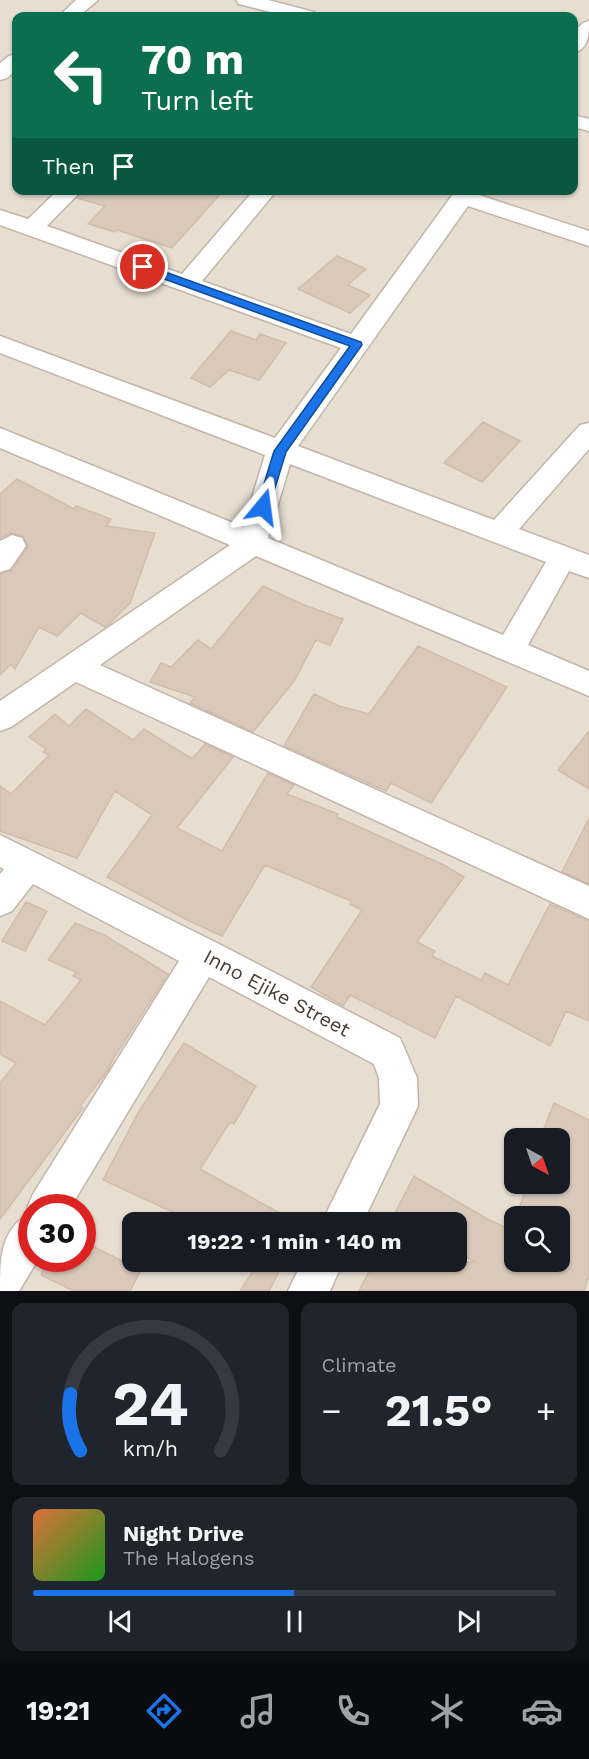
<!DOCTYPE html>
<meta charset="utf-8">
<style>
body{margin:0;font-family:"Work Sans",sans-serif;background:#20242c;color:#f1f3f6;height:100vh;display:flex;flex-direction:column;font-size:22px;white-space:nowrap}
*{box-sizing:border-box;margin:0}
p{font-size:20px;color:#9ea1a6}
.icon{flex:none;width:33px;height:33px;fill:none;stroke:currentColor;stroke-width:2;stroke-linecap:round;stroke-linejoin:round}
.map{position:relative;height:1291px;overflow:hidden}
.panel{display:flex;flex-direction:column;gap:12px;padding:12px;background:#0d0f14;flex:1}
.panel>*{flex:none}
.guide{position:absolute;left:12px;top:12px;width:566px;height:183px;border-radius:12px;box-shadow:0 2px 4px #0004;background:#0b6e4f;color:#fff;overflow:hidden}
.needle{width:39px;rotate:140deg}
.fabs{position:absolute;left:504px;top:1128px;display:grid;gap:12px}
.fabs a{display:grid;place-items:center;width:66px;height:66px;border-radius:12px;background:#171b24;box-shadow:0 2px 4px #0004;font-size:30px}
.speed{position:absolute;left:18px;top:1194px;display:flex;gap:12px;font-size:30px;font-weight:700;text-align:center}
.speed>*{display:grid;place-content:center;width:78px;height:78px;border-radius:50%;background:#171b24;box-shadow:0 2px 4px #0004;line-height:1}
.speed .limit{border:9px solid #d22;background:#fff;color:#111}
.pin{position:absolute;display:grid;place-items:center;width:51px;height:51px;color:#fff;margin:-26px;border:3px solid #fff;border-radius:50%;box-shadow:0 2px 6px #0007}
.me{position:absolute;width:66px;margin:-33px;rotate:16deg;stroke-linejoin:round;filter:drop-shadow(0 0 4px #0008)}
.turn{display:flex;align-items:center;gap:21px;height:126px;padding:0 30px;font-size:27px}
.turn .icon{width:78px;height:78px;stroke-width:2.5}
.turn b{display:block;font-size:42px;line-height:51px}
.then{display:flex;align-items:center;height:57px;padding:0 30px;background:#0003;gap:12px;font-size:22px}
.big{font-size:45px;font-weight:700;line-height:1.1}
.panel .widget{flex:1;display:flex;flex-direction:column;justify-content:center;gap:9px;min-width:0;padding:0 21px;border-radius:12px;background:#20242c}
.panel .dial{align-items:center;gap:0}
.dial svg{height:156px;overflow:visible;fill:none;stroke:#363941;stroke-width:7;stroke-linecap:round;text-anchor:middle}
.dial text{fill:#f1f3f6;stroke:none}
.song{display:flex;align-items:center;gap:18px}
.cover{width:72px;height:72px;border-radius:9px;background:linear-gradient(135deg,hsl(20 70% 55%),hsl(120 70% 35%))}
.played{height:6px;border-radius:3px;background:linear-gradient(90deg,#1a73e8 50%,#363941 50%)}
.keys{display:flex;justify-content:space-around;direction:ltr}
.heat{display:flex;justify-content:space-between;align-items:center;font-size:33px;direction:ltr}
.panel .tiles{flex:1;display:grid;gap:12px;grid-template-columns:1fr 1fr}
.widget:last-child{grid-column:span 2}
.trip{position:absolute;left:122px;top:1212px;width:345px;height:60px;border-radius:12px;background:#171b24;box-shadow:0 2px 4px #0004;font-weight:700;line-height:60px;text-align:center}
.tabs{display:flex;height:96px;justify-content:space-around;align-items:center;background:#090b0e;color:#9ea1a6}
.tabs .icon{width:42px;height:42px}
.tabs .selected{color:#1a73e8}
.tabs b{font-size:27px;color:#f1f3f6}
.map>svg:first-child{display:block}
</style>
<div class="map">
<svg width="589" height="1291" viewBox="0 0 589 1291">
<rect width="100%" height="100%" fill="#f3ece3"/>
<!-- residential -->
<path fill="#e7ddd1" fill-rule="evenodd" d="M0,0H589V1291H0ZM16,16H573V190H16ZM514,1138H560V1184H514ZM32,1208H82V1258H32ZM514,1216H560V1262H514ZM132,1222H456V1262H132Z"/>
<!-- building -->
<path fill="#d8c9bb" stroke="#d1bdab" stroke-width="1.5" d="M84,190H224L172,248L117,230L115,232L88,224L105,206L77,198Z
M337,256L366,269L348,285L370,295L350,313L298,289Z
M231,331L256,340L260,334L286,343L259,380L229,370L210,387L191,378Z
M483,422L520,441L482,482L444,463Z
M17,479L74,509L76,506L111,519L106,526L155,533L130,603L109,624L105,627L81,613L57,636L39,627L15,669L11,664L0,675V574L12,570L28,547L23,536L11,533L0,538V494Z
M263,586L304,605L343,619L330,645L316,640L294,681L253,732L190,703L195,697L150,682L161,663L171,667L198,640L211,649Z
M418,646L507,687L431,803L391,783L386,791L284,746L314,694L339,706L369,714Z
M86,709L133,740L144,729L192,759L205,744L233,757L177,828L222,851L268,773L294,785L287,794L338,814L337,817L444,865L464,877L417,942L435,951L432,956L481,980L485,973L508,985L550,904L589,921V1021L566,1011L550,1046L456,996L435,1038L350,995L343,1006L311,987L362,910L350,904L351,901L265,865L222,936L187,920L107,877L152,815L115,791L77,858L0,831V786L11,794L49,755L43,752L46,749L29,737L55,714L69,726Z
M589,731V789L558,770Z
M589,818V884L562,872Z
M26,902L47,911L25,951L2,941Z
M75,923L104,935L168,974L113,1059L108,1070L80,1106L83,1108L0,1219V1083L16,1063L0,1054V1001L45,1025L81,980L73,976L76,972L48,960Z
M184,1043L256,1086L234,1124L230,1122L200,1169L296,1222H194L103,1180L138,1113Z
M554,1103L589,1120V1275L584,1291H359L374,1262H475L456,1250V1222H411L395,1213L414,1176L487,1219L514,1231V1262H560V1216H516L528,1184H560V1138H540Z
M82,1241L141,1270L130,1291H74L41,1275L49,1258H82Z
M259,1262H284L269,1291H240Z"/>
<g fill="none" stroke-linecap="round" stroke-linejoin="round">
<!-- minor casing -->
<g stroke="#c2b5a8" stroke-width="3">
<path id="minor" d="M76,0H98L79,16H59Z
M236,0H268L314,12L317,16H286L239,4Z
M589,21C589,35 589,49 573,53C573,39 573,25 589,21Z
M16,54V70L7,78L0,80V63L9,56Z
M573,115L589,119V131L573,127Z
M58,190H82L47,226L182,274L254,190H277L202,281L351,334L456,190H479L476,194L589,231V246L468,206L298,446L494,520L580,425L589,423V449L519,529L589,555V578L569,571L528,645L589,671V696L256,556L100,665L589,886V919L76,682L11,727L0,731V701L230,545L0,448V428L243,527L265,455L0,353V336L275,438L341,348L0,225V210L28,219ZM290,464L546,562L503,635L268,538Z
M12,535L22,538L26,546L10,569L0,572V541Z
M0,835L215,942L400,1038L417,1078L418,1106L363,1222H322L380,1104L379,1078L374,1064L209,977L70,1208H32V1258H39L19,1291H0C0,1261 0,1228 30,1214L27,1208L33,1194L179,961L33,884L12,911L0,916V874L4,869L0,867Z
M302,1262H343L330,1291H288Z"/>
</g>
<!-- minor -->
<use href="#minor" fill="#fff" fill-rule="evenodd"/>
</g>
<!-- route -->
<path fill="#1a73e8" stroke="#114b97" stroke-width="1.5" d="M143,264L361,342L362,345L286,452L268,511H259L257,507L274,451L350,346L139,270L138,267Z"/>
<g text-anchor="middle" stroke-width="5" stroke-linejoin="round" paint-order="stroke">
<!-- near-street labels -->
<g font-size="20" fill="#453c33" stroke="#fff">
<text transform="translate(277 993) rotate(28)" y="7">Inno Ejike Street</text>
</g>
</g>
</svg>
<div class="fabs">
<a><svg class="needle" viewBox="-14 -14 28 28"><path d="M0-13l5 13h-10z" fill="#e53935"/><path d="M0 13l5-13h-10z" fill="#9ea1a6"/></svg></a>
<a><svg class="icon" aria-label="search" viewBox="0 0 24 24"><circle cx="10" cy="10" r="6"/><path d="M15 15l6 6"/></svg></a>
</div>
<div class="speed"><div class="limit">30</div></div>
<div class="pin" style="left:143px;top:267px;background:#d93025"><svg class="icon" aria-label="arrive" viewBox="0 0 24 24"><path d="M6 21V4h12l-3 4 3 4H6"/></svg></div>
<svg class="me" style="left:263px;top:507px" viewBox="-20 -20 40 40"><path d="M0-17L14 15 0 8-14 15z" fill="#1a73e8" stroke="#fff" stroke-width="4"/></svg>
<div class="trip">19:22 · 1 min · 140 m</div>
<div class="guide">
<div class="turn"><svg class="icon" aria-label="left" viewBox="0 0 24 24"><path d="M17 20v-9H6M10 6l-5 5 5 5"/></svg><div><b>70 m</b>Turn left</div></div>
<div class="then">Then<svg class="icon" aria-label="arrive" viewBox="0 0 24 24"><path d="M6 21V4h12l-3 4 3 4H6"/></svg></div>
</div>
</div>
<section class="panel">
<div class="tiles">
<div class="widget dial"><svg viewBox="0 0 100 80">
<path d="M14 69A42 42 0 1 1 86 69"/>
<path d="M14 69A42 42 0 0 1 9 40" stroke="#1a73e8"/>
<text x="50" y="56" font-size="32" font-weight="700">24</text>
<text x="50" y="72" font-size="11">km/h</text>
</svg></div>
<div class="widget"><p>Climate</p>
<div class="heat"><a>−</a><b class="big">21.5°</b><a>+</a></div>
</div>
<div class="widget">
<div class="song"><i class="cover"></i><div><b>Night Drive</b><p>The Halogens</p></div></div>
<div class="played"></div>
<div class="keys"><svg class="icon" aria-label="previous" viewBox="0 0 24 24"><path d="M18 5L8 12l10 7zM5 5v14"/></svg><svg class="icon" aria-label="pause" viewBox="0 0 24 24"><path d="M8 5v14M16 5v14"/></svg><svg class="icon" aria-label="next" viewBox="0 0 24 24"><path d="M6 5l10 7-10 7zM19 5v14"/></svg></div>
</div>
</div>
</section>
<nav class="tabs">
<b>19:21</b>
<svg class="icon selected" aria-label="directions" viewBox="0 0 24 24"><path d="M12 3l9 9-9 9-9-9zM9 14v-3h6M13 9l2 2-2 2"/></svg>
<svg class="icon" aria-label="music" viewBox="0 0 24 24"><path d="M9 18V5l10-2v13"/><circle cx="6" cy="18" r="3"/><circle cx="16" cy="16" r="3"/></svg>
<svg class="icon" aria-label="phone" viewBox="0 0 24 24"><path d="M5 4h4l2 5-3 2q2 4 5 5l2-3 5 2v4C11 20 4 13 5 4z"/></svg>
<svg class="icon" aria-label="climate" viewBox="0 0 24 24"><path d="M12 3v18M4 7l16 10M4 17L20 7"/></svg>
<svg class="icon" aria-label="car" viewBox="0 0 24 24"><path d="M5 17H2v-5l4-1 3-4h7l3 4 3 1v5h-3M9 17h6M6 11h13"/><circle cx="7" cy="17" r="2"/><circle cx="17" cy="17" r="2"/></svg>
</nav>
